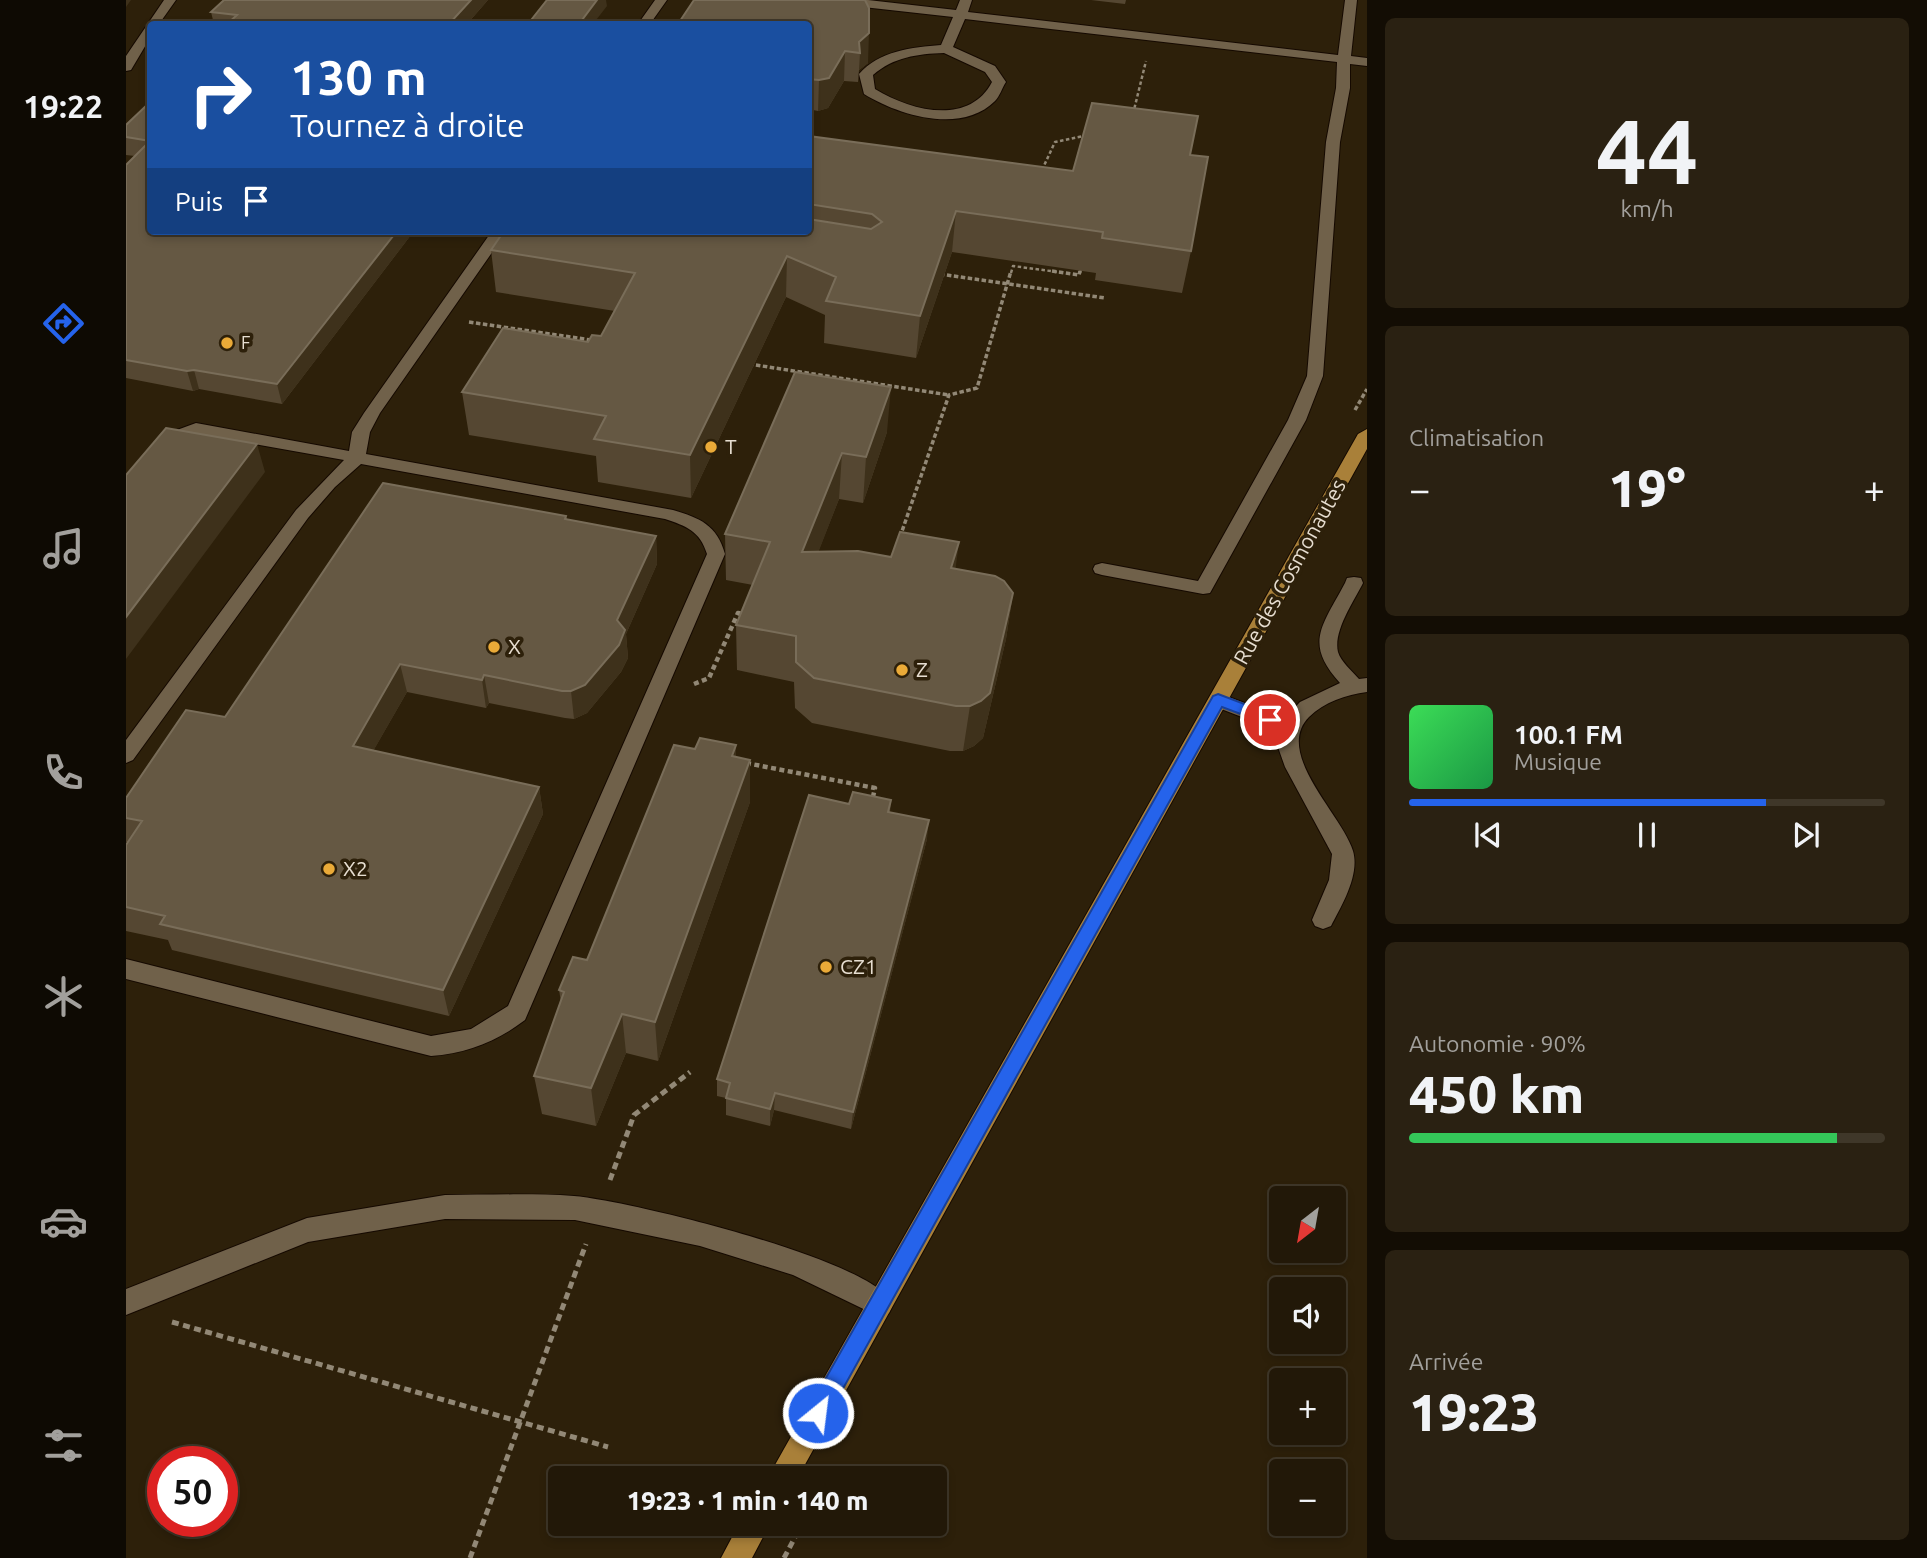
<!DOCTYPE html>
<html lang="fr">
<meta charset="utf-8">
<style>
body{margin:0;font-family:Ubuntu,sans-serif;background:#2a2112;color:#f1f3f6;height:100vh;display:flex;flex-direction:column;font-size:26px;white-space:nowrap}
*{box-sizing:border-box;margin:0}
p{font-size:23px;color:#a2a09c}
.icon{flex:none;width:38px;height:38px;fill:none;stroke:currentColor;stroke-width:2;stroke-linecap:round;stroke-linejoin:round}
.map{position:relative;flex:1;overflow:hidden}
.side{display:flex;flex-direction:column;gap:18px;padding:18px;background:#130d04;width:560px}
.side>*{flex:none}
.banner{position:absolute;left:21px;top:21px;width:665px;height:214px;border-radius:7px;box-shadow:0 4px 10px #0003,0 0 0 2px #3f3729;background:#1a4fa0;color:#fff;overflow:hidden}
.needle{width:46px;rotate:211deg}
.fabs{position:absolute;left:1143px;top:1186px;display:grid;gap:14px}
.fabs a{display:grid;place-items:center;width:77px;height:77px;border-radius:7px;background:#221808;box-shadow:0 4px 10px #0003,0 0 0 2px #3f3729;font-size:35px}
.speed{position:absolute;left:21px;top:1446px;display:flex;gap:14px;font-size:35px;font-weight:700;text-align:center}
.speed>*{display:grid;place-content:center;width:91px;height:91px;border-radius:50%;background:#221808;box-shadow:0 4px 10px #0003,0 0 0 2px #3f3729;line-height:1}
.speed .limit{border:10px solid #d22;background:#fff;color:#111}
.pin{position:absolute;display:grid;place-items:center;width:60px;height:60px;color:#fff;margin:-30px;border:4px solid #fff;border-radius:50%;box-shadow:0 2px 7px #0007}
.me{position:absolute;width:77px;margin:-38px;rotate:29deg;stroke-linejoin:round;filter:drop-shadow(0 0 5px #0008)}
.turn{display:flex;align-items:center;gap:24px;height:147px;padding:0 28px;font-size:32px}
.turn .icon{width:91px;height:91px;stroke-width:2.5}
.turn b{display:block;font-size:49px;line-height:60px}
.then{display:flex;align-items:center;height:66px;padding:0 28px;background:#0003;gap:14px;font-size:26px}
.big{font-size:52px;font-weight:800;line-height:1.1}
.side .tile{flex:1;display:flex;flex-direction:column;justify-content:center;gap:10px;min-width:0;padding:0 24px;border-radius:10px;background:#2a2112}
.side .dial{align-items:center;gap:0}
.dial b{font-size:91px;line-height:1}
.song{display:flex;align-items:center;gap:21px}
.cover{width:84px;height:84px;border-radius:10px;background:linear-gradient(135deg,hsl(130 70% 55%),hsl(140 70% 35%))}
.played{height:7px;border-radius:4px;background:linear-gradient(90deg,#2563eb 75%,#3f3729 75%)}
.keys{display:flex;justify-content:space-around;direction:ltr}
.heat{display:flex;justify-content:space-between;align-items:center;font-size:38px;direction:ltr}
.charge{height:10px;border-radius:5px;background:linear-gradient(90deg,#34c759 90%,#3f3729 0)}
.trip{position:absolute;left:422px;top:1466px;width:399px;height:70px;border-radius:7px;background:#221808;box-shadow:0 4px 10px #0003,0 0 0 2px #3f3729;font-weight:800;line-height:70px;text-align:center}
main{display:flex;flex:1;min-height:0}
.dock{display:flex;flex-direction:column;width:126px;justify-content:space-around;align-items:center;background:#0e0a03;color:#a2a09c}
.dock .icon{width:49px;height:49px}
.dock .selected{color:#2563eb}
.dock b{font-size:32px;color:#f1f3f6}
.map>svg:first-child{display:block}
</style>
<main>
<nav class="dock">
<b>19:22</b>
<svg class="icon selected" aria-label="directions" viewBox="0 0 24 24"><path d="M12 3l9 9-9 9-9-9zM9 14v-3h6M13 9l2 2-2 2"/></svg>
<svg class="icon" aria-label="music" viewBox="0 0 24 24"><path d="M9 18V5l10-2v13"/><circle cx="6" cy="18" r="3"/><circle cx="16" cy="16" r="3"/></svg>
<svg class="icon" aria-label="phone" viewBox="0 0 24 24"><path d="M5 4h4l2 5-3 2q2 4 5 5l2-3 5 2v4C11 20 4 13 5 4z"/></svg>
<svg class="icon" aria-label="climate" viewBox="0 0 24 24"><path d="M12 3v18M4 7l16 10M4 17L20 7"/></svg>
<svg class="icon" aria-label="car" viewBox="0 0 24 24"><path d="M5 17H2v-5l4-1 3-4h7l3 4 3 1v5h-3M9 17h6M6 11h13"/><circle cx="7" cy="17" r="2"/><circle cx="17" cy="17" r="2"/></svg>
<svg class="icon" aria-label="filters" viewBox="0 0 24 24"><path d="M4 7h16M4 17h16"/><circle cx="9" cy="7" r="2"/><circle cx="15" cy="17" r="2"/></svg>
</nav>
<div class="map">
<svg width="1241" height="1558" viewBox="0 0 1241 1558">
<rect width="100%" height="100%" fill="#2d200a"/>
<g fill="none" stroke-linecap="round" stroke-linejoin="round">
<!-- minor casing -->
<g stroke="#150900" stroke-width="2">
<path id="minor" d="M38,0H50L33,24H24V38L5,70L0,71V56Z
M529,0H541L524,24H512Z
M704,0H742L830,10L834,0H846L842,12L1212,55L1219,0H1231L1225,56L1241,58V66L1224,64V88L1214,142L1197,376L1180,420L1084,593L1077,594L976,575L969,573L967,569L969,565L976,563L1072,581L1162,420L1181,376L1200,142L1210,88L1211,62L839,19L827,47L869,66L880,82C876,88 874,96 869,101C835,135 772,115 738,94L733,74C753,51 786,47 815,45L827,17L710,4ZM818,53L859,72L866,82C843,126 785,111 749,89L747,75C768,57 791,54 818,53Z
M366,231H381L254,413L244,432L240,454L547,510C574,518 591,525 599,554L399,1020C370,1042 341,1053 305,1056L0,979V959L305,1036L345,1029L382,1006L581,554C574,531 560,526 539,519L235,464L209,487L182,518L7,760L0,763V740L170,510L218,460L72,434C66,436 59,438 54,441C45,447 46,454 33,451L30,447L40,434L70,423L223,451L226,432L238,413Z
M1228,577L1235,578L1237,583C1228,601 1207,631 1212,652C1215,662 1226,671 1233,679L1241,678V692C1220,695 1198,702 1183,717C1147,753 1217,816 1227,851C1234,875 1216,905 1205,926L1197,929L1189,926L1186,920L1203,880L1206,854L1159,767L1153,750L1154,732L1085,705L1082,700L1085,695L1092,693L1159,718L1174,702L1214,683C1177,643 1197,625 1219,583L1221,578Z
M319,1195C361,1195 405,1193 448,1196C500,1200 749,1260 767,1304L763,1313L754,1317L667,1275L574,1246L449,1220L319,1219L182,1242L0,1315V1289L181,1218Z"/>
</g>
<!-- major casing -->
<g stroke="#150900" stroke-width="2">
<path id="major" d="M1241,429V449L671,1479H641L1232,434Z
M613,1524H644L626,1558H595Z"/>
</g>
<!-- path-far3 -->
<path stroke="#928876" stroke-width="2.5" stroke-dasharray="3.5 2.5" stroke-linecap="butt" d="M1007,114L1020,61
M916,170L929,142L962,135
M885,273L887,266L939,273
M954,273L955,269"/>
<!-- path-far2 -->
<path stroke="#928876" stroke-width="3.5" stroke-dasharray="4.5 2.5" stroke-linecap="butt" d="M926,271L953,275L954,271
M814,274L979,298
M343,322L465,340
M623,364L823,395
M1229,410L1241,389
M774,537L823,395L851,388L885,271"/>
<!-- path-far1 -->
<path stroke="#928876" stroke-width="4.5" stroke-dasharray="5 3.5" stroke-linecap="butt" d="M568,684L583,678L612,613L618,614
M620,763L749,788L746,801"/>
<!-- path -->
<path stroke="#928876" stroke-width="5" stroke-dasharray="7 4.5" stroke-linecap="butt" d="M484,1180L508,1115L564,1072
M46,1322L482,1447
M344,1558L460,1244
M658,1558L676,1524"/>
<!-- minor -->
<use href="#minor" fill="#70614a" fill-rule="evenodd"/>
<!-- major -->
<use href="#major" fill="#a98039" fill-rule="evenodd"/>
</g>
<!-- wall -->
<path fill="#554732" d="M362,0L341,24H88L85,12Z
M739,0L742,63L733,70L732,82L718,81L702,108L692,111L682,109V24Z
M965,0H1000L999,4Z
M0,125L288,231L156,404L73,389L67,391L0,378V165L9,156L0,155Z
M682,136L947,171L1064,155L1065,251L1056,293L969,280L970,273L826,252L790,358L698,343L699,315L660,297L565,498L472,482L470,456L343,435L336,392L475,336L489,311L370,292L365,250L682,231Z
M669,372L761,432L737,503L713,499L692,552L829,569L887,593L880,639L857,738L848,746L837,751H824L686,723L669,708L668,682L611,670L610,625L627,585L600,580L599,534Z
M440,516L441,519L530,536L531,564L500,634L502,658L495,672L461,713L448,719L439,718L363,703L360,708L281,692L247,751L413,787L417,814L323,1016L46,950L42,940L0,931V845L2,843L0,842V798L99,717Z
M610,745V757L624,760V802L532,1061L500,1053L470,1126L416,1114L408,1076L435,1002L433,990L461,960L569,749Z
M765,800L764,812L801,839L725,1129L648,1110L644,1126L600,1115V1098L591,1096V1079L723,804Z"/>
<!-- shaded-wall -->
<path fill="#3e311b" d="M0,0H5L0,7Z
M345,0H362L341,24H323Z
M471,0H480L481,6L467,24H453Z
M743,33L742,63L733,70L734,53L733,42Z
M719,51L718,81L702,108L692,111L693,80Z
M830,211L826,252L790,358L794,316Z
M271,231H288L156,404L151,384Z
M661,256L660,297L565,498L564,455Z
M68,370L73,389L67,391L61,371Z
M765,387L761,432L737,503L740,457Z
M131,444L139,472L0,659V617Z
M716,453L713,499L675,597L676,552Z
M530,536L531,564L500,634L502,658L495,672L461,713L448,719L445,691Z
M833,542L827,588L825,568Z
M887,593L880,639L857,738L848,746L837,751L844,706Z
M274,664L281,692L234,774L227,746Z
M358,675L363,703L360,708L356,680Z
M610,745V788L606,756Z
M624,760V802L532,1061L529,1022Z
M413,787L417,814L323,1016L317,990Z
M803,820L801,839L725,1129L727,1112Z
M496,1014L500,1053L470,1126L465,1088Z
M649,1093L648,1110L644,1126V1109Z"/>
<!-- building -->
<path fill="#655843" stroke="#796d59" stroke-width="2" d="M98,0H345L323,24H101L111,15L85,12Z
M421,0H471L453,24H402Z
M568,0H739L743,8V33L733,42L734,53L719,51L703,78L693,80L682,79V24H552Z
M24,102V231H271L151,384L68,370L61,371L0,360V165L24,141L0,137V125Z
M966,103L1072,116L1064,155L1082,157L1065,251L976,238L977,232L830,211L794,316L700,301L710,277L661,256L564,455L468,439L480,416L336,392L377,328L462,342L466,335L475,336L509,273L365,250L378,231H682V219L745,229L756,222L746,214L682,204V136L947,171Z
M669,372L765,387L740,457L716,453L676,552L732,551L765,557L774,532L833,542L825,568L869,576L878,581L887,593L864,693L855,701L844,706H830L688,678L670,662V636L610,625L644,542L599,534Z
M40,428L131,444L0,617V475Z
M257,483L440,516L439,519L530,536L491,620L499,630L493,645L459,685L445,691H436L358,675L356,680L274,664L227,746L413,787L317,990L34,924L39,916L0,907V845L16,821L0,818V798L60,710L99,717Z
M574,738L610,745L606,756L624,760L529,1022L496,1014L465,1088L408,1076L438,992L433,990L447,957L461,960L548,745L569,749Z
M727,792L765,800L762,812L803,820L727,1112L649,1093L644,1109L600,1098L604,1083L591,1079L683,795L723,804Z"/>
<!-- route -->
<path fill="#2563eb" stroke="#184099" stroke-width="2" d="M1092,694L1150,716L1152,720L1144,725L1096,707L699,1421L692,1424L684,1421L681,1413L684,1406L1087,696Z"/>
<!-- markers -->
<g fill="#eaaa38" stroke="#2d200a" stroke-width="2.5">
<circle cx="101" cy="343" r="7"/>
<circle cx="585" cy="447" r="7"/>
<circle cx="368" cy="647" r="7"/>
<circle cx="776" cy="670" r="7"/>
<circle cx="203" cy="869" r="7"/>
<circle cx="700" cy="967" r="7"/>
</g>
<g text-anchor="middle" stroke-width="7" stroke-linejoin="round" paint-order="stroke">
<!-- far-poi labels -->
<g font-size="18" fill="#e7ded1" stroke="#2d200a" text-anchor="start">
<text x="115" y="349">F</text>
</g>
<!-- poi labels -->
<g font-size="21" fill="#e7ded1" stroke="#2d200a" text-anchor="start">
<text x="599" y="454">T</text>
<text x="382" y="654">X</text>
<text x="790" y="677">Z</text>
<text x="217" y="876">X2</text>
<text x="714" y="974">CZ1</text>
</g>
<!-- street labels -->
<g font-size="21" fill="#e7ded1" stroke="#2d200a">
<text transform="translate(1164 572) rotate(-61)" y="7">Rue des Cosmonautes</text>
</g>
</g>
</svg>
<div class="fabs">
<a><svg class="needle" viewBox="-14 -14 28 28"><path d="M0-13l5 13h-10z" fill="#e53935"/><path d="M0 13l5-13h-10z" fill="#a2a09c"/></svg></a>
<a><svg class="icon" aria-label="sound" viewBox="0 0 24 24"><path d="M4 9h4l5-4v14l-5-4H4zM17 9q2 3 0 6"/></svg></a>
<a>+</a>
<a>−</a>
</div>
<div class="speed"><div class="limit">50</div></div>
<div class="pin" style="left:1144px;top:720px;background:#d93025"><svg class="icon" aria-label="arrive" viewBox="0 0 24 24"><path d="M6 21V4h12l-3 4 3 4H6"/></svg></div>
<svg class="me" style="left:692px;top:1413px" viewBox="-20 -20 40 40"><circle r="17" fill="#2563eb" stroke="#fff" stroke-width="3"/><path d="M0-11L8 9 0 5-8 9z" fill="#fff"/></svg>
<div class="trip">19:23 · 1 min · 140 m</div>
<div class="banner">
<div class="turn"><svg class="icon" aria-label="right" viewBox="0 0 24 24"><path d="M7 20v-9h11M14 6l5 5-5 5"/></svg><div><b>130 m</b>Tournez à droite</div></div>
<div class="then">Puis<svg class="icon" aria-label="arrive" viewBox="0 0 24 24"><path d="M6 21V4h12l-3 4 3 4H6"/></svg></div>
</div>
</div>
<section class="side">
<div class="tile dial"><b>44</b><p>km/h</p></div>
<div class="tile"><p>Climatisation</p>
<div class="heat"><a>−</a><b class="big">19°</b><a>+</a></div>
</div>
<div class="tile">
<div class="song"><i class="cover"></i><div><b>100.1 FM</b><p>Musique</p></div></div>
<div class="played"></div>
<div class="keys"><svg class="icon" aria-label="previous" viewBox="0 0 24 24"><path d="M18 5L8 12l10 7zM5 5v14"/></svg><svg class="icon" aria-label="pause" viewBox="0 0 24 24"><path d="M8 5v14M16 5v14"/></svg><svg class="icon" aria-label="next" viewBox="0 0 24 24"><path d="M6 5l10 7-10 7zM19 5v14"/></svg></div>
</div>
<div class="tile"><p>Autonomie · 90%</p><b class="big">450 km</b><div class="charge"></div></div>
<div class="tile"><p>Arrivée</p><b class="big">19:23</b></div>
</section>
</main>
